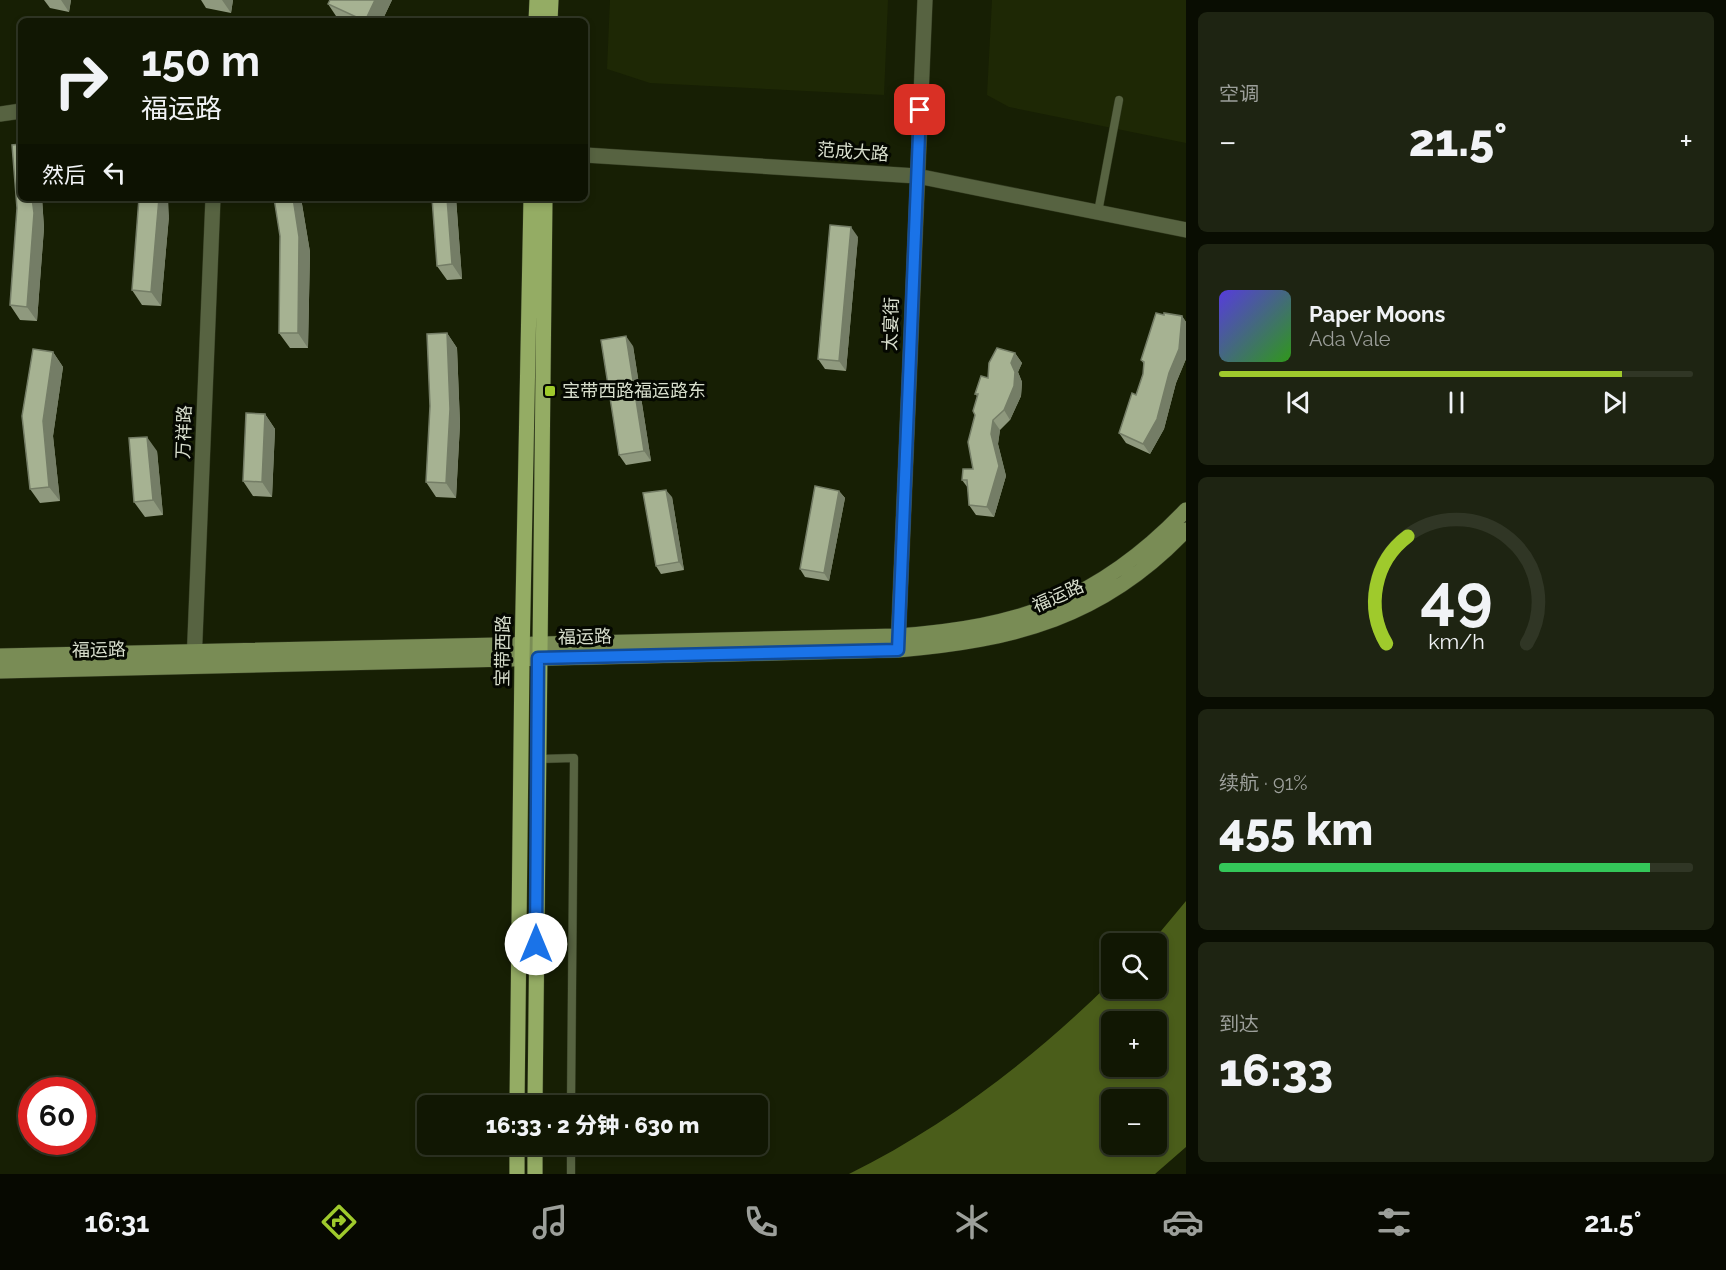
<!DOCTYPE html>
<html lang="zh">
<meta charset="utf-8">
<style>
body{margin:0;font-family:Raleway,"Noto Sans SC",sans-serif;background:#1e2412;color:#f1f3f6;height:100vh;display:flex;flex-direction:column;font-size:22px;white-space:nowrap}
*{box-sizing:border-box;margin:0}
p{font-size:20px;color:#9c9f9a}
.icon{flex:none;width:33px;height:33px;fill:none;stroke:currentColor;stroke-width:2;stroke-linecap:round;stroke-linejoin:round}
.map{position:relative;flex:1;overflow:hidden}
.sheet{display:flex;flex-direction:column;gap:12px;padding:12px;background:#090d02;width:540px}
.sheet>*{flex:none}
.banner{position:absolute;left:18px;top:18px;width:570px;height:183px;border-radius:9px;box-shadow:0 3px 9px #0003,0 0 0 2px #303625;background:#111703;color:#f1f3f6;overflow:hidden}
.buttons{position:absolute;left:1101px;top:933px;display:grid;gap:12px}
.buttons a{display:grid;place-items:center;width:66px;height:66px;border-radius:9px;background:#111703;box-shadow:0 3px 9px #0003,0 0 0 2px #303625;font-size:30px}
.speed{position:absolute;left:18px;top:1077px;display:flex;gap:12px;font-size:30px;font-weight:700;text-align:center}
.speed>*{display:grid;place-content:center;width:78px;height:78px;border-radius:50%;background:#111703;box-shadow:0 3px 9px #0003,0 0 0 2px #303625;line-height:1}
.speed .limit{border:9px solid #d22;background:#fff;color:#111}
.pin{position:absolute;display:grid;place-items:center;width:51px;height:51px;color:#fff;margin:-26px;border-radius:12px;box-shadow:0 3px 9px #0006}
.me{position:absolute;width:66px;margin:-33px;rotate:0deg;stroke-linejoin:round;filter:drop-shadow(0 0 4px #0008)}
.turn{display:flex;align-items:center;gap:21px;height:126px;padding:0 24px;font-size:27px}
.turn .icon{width:78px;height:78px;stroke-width:2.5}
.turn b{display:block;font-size:42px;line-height:51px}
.then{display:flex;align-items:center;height:57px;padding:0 24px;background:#0003;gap:12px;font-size:22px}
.big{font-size:45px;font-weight:800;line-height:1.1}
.sheet .card{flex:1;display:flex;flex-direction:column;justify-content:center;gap:9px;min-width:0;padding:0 21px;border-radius:9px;background:#1e2412}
.sheet .dial{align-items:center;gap:0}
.dial svg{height:156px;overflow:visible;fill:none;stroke:#303625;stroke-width:7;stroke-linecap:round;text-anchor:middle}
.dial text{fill:#f1f3f6;stroke:none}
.song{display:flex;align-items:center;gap:18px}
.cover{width:72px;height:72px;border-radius:9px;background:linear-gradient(135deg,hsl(250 70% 55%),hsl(110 70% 35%))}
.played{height:6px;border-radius:3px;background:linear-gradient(90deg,#9fca2c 85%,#303625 85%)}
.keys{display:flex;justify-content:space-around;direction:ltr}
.heat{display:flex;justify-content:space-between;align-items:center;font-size:33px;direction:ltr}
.charge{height:9px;border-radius:4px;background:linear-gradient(90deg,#34c759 91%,#303625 0)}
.trip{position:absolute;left:417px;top:1095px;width:351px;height:60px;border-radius:9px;background:#111703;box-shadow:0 3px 9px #0003,0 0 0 2px #303625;font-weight:800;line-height:60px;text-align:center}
.dock{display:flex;height:96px;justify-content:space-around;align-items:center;background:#070901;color:#9c9f9a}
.dock .icon{width:42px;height:42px}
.dock .active{color:#9fca2c}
.dock b{font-size:27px;color:#f1f3f6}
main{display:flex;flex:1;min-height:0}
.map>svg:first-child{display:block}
</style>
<main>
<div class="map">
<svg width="1186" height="1174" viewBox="0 0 1186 1174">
<rect width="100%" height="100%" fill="#171f04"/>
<!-- built -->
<path fill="#1e2805" d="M610,0H888L884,95L650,83L607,69Z
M992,0H1186V143L1009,107L987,95Z"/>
<!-- water -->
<path fill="#4a5d1a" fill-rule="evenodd" d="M1186,901V1147L1155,1174H849C946,1126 1034,1058 1111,982L1112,988H1156V944L1151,943ZM1112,1022H1156V1066H1112ZM1112,1100H1156V1144H1112Z"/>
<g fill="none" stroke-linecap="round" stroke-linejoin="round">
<!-- service casing -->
<g stroke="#323a20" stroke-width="9">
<path id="service" d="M1098,212L1119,100
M539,759L574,758L571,1106
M571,1174V1144"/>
</g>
<!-- minor casing -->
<g stroke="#323a20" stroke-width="16">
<path id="minor" d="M194,663L213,198"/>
</g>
<!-- tertiary casing -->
<g stroke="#323a20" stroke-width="16">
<path id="tertiary" d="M0,114L21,111
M585,155L917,176L1186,230
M898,647L925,0"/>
</g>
<!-- secondary casing -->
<g stroke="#323a20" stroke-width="16">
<path id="secondary" d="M0,656L897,636C1020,627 1099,601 1186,510
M0,671L898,650C1014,640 1103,618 1186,530"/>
</g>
<!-- primary casing -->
<g stroke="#323a20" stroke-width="16">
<path id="primary" d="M536,21L537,0
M550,21L551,0
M517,1106L522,658L531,198
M535,1106L545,198
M517,1174V1144
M535,1174V1144"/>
</g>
<!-- service -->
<use href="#service" stroke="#576341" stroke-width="8"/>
<!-- minor -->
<use href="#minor" stroke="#576341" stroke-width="15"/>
<!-- tertiary -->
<use href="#tertiary" stroke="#576341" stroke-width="15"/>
<!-- secondary -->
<use href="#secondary" stroke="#798c55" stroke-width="15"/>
<!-- primary -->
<use href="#primary" stroke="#94ac64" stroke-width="15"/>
</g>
<!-- wall -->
<path fill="#8f997e" d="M44,0H71L69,12L50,8Z
M201,0H233L231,13L206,8Z
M330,0H392L382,21H344L338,19L328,4Z
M21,198H42L44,228L37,321L20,320L10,305Z
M274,198H301L310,252L308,348H290L279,333L280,236Z
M432,198H456L462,279L447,280L437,266Z
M169,216L161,306L142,305L132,290Z
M858,237L846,371L825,369L818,359Z
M1182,316L1186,322V359L1176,383L1164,429L1150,454L1126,443L1119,433L1136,395L1143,374L1144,364L1141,360Z
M447,333L457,348L460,424L456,498L436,497L426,482Z
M633,346L651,461L626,465L619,455Z
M53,352L63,367L53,436L60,501L40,503L30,489Z
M1015,353L1022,363L1018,372L1022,382L1021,396L1010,420L1000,430L998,444L1006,476L994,517L976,515L969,505L968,488L962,480L973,469L975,415L977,396L975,394L988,378Z
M265,414L275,429L272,497L253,496L243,481Z
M157,451L163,515L145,517L134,502Z
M839,491L845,498L829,581L805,577L800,569Z
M672,497L684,570L661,574L656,566Z"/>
<!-- shaded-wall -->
<path fill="#747d66" d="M61,0H71L69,12Z
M222,0H233L231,13Z
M375,0H392L382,21H365Z
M32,198H42L44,228L37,321L27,307Z
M159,198H168L169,216L161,306L151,292Z
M293,198H301L310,252L308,348L298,333Z
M447,198H456L462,279L452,264Z
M851,227L858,237L846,371L839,361Z
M1182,316L1186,322V359L1176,383L1164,429L1150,454L1143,444L1169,373Z
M447,333L457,348L460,424L456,498L446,483Z
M626,336L633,346L651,461L644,451Z
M53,352L63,367L53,436L60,501L49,487L43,421Z
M1015,353L1022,363L1018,372L1022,382L1021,396L1010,420L1004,410L1011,363Z
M265,414L275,429L272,497L262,482Z
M993,420L1000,430L998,444L1006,476L994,517L987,507L991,434Z
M147,437L157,451L163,515L153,500Z
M666,490L672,497L684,570L679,562Z
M839,491L845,498L829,581L824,573Z"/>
<!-- building -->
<path fill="#a6b292" stroke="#747d66" stroke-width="1.5" d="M330,0H375L365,21L328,4Z
M21,144V198H32L34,213L27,307L10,305L17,208L12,145Z
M139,198H159L151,292L132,290Z
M274,198H293L299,237L298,333H279L280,236Z
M432,198H447L452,264L437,266Z
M830,225L851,227L839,361L818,359Z
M1156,313L1164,315V313L1182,316L1179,349L1169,373L1157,419L1143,444L1119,433L1132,393L1136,395L1143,374L1144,362L1141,360Z
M447,333L450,409L446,483L426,482L430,406L427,334Z
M626,336L644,451L619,455L601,340Z
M997,348L1015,353L1011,363L1015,372L1014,386L1004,410L993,420L991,434L999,466L987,507L969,505L967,480H962L963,469H973L968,442L975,415L973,411L978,394H975L981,376L988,378L989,363Z
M33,349L53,352L43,421L49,487L30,489L22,416Z
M246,413L265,414L262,482L243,481Z
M147,437L153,500L134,502L129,438Z
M815,486L839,491L824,573L800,569Z
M666,490L679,562L656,566L643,493Z"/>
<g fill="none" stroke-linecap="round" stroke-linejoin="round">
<!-- route casing -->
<g stroke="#114b97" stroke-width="15">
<path id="route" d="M536,944L538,658L898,650L920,110"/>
</g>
<!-- route -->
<use href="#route" stroke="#1a73e8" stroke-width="10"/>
</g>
<!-- markers -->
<rect fill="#9fca2c" stroke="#050801" stroke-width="2" x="544" y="385" width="12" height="12" rx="3"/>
<g text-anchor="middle" stroke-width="6" stroke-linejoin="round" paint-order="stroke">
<!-- street labels -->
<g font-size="18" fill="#d8decd" stroke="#050801">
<text transform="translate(853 152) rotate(4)" y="6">范成大路</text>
<text transform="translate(891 324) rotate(-88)" y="6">太宴街</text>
<text transform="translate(184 432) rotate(-88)" y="6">万祥路</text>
<text transform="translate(1058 596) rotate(-24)" y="6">福运路</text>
<text transform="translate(585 637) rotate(-1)" y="6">福运路</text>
<text transform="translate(99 650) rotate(-1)" y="6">福运路</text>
<text transform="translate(503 651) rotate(-89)" y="6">宝带西路</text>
</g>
<!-- poi labels -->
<g font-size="18" fill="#d8decd" stroke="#050801" text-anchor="start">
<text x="562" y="397">宝带西路福运路东</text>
</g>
</g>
</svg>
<div class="buttons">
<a><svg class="icon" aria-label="search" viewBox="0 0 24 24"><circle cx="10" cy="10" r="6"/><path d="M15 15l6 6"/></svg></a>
<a>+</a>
<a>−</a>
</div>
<div class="speed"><div class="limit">60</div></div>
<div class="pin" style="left:920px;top:110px;background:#d93025"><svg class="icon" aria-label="arrive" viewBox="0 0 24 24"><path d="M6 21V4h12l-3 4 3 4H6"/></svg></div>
<svg class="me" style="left:536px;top:944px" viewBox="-20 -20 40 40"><circle r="19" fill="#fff"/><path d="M0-13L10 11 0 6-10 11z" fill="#1a73e8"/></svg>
<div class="trip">16:33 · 2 分钟 · 630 m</div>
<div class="banner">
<div class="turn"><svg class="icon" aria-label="right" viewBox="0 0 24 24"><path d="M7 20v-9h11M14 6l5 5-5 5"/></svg><div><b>150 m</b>福运路</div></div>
<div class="then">然后<svg class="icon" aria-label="left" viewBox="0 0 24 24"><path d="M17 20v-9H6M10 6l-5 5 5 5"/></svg></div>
</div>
</div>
<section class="sheet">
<div class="card"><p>空调</p>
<div class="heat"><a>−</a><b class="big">21.5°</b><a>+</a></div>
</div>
<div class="card">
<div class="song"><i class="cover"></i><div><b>Paper Moons</b><p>Ada Vale</p></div></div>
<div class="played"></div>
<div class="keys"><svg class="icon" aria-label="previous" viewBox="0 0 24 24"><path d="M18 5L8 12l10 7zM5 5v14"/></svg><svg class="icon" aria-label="pause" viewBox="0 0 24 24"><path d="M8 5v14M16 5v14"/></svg><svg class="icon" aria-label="next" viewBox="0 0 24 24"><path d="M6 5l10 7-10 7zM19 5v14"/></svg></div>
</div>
<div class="card dial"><svg viewBox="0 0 100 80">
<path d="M14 69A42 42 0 1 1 86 69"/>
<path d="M14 69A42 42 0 0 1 25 14" stroke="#9fca2c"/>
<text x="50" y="56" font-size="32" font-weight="700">49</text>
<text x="50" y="72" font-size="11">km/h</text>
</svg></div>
<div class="card"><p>续航 · 91%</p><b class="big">455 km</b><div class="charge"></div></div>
<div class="card"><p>到达</p><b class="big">16:33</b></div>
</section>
</main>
<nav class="dock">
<b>16:31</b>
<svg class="icon active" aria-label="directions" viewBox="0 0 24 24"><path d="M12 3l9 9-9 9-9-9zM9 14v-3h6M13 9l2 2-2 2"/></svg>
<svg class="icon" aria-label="music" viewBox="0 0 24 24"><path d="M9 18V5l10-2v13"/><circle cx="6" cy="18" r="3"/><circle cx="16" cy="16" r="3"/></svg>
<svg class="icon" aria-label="phone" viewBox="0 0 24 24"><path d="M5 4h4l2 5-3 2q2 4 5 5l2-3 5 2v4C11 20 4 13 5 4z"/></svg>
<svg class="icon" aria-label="climate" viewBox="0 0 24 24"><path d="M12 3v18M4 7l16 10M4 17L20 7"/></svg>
<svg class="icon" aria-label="car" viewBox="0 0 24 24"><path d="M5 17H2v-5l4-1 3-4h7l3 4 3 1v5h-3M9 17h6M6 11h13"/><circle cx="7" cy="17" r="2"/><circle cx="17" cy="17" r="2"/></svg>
<svg class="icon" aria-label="filters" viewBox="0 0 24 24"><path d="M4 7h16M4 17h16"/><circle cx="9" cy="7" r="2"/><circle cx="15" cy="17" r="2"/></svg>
<b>21.5°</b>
</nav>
